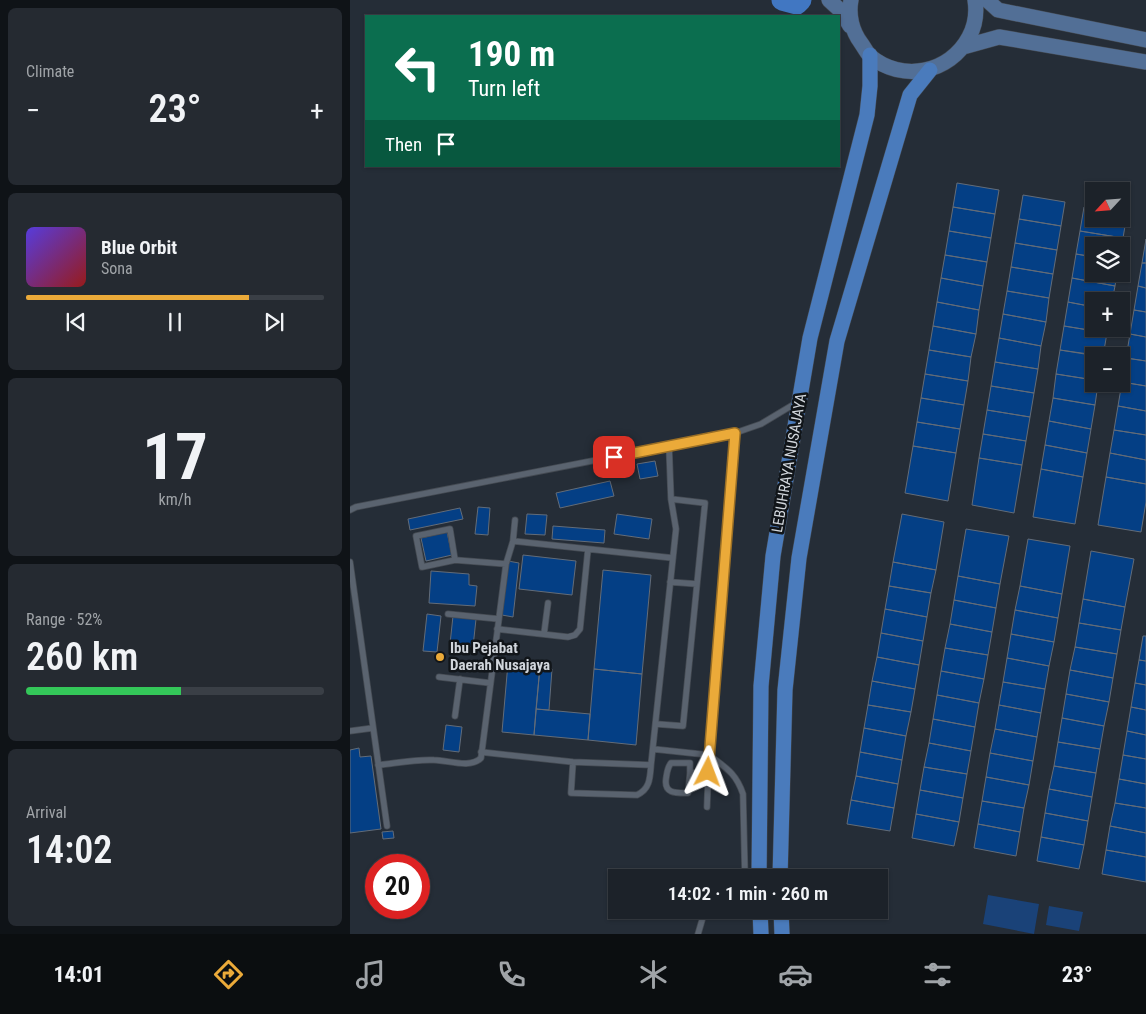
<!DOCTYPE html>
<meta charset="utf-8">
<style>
body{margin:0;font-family:"Roboto Condensed",sans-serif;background:#252a31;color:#f1f3f6;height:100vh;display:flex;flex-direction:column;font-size:19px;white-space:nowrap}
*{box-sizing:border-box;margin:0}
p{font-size:16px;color:#a0a4a8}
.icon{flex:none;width:28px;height:28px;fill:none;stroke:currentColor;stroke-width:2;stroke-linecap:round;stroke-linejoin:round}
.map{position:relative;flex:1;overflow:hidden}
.details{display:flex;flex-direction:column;gap:8px;padding:8px;background:#0f1317;width:350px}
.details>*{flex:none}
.top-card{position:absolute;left:15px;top:15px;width:475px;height:152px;border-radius:0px;box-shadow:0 1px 4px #0004,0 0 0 1px #3a3f46;background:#0b6e4f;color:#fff;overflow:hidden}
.needle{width:32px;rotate:244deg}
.tools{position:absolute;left:735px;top:182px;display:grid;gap:10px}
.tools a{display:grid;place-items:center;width:45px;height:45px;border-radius:0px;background:#1c2229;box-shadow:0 1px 4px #0004,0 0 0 1px #3a3f46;font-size:25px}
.speed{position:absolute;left:15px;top:854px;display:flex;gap:10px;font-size:25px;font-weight:700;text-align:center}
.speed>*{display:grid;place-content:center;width:65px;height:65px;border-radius:50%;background:#1c2229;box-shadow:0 1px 4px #0004,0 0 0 1px #3a3f46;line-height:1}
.speed .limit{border:8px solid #d22;background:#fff;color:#111}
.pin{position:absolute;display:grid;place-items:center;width:42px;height:42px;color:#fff;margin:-21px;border-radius:10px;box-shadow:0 2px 8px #0006}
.me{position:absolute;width:55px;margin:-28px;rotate:3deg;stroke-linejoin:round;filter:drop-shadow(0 0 4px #0008)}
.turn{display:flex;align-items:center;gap:18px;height:105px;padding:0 20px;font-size:22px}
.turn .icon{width:65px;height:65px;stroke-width:2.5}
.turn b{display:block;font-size:35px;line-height:42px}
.then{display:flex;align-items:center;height:48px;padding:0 20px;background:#0003;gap:10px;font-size:19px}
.big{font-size:38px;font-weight:600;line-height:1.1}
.details .tile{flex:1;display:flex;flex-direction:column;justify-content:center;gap:8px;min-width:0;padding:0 18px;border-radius:8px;background:#252a31}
.details .dial{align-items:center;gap:0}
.dial b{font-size:65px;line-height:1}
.song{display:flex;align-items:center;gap:15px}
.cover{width:60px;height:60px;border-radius:8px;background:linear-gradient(135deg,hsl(250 70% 55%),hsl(0 70% 35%))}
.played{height:5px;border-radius:2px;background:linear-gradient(90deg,#ebaa39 75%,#3a3f46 75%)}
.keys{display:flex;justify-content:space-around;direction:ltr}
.heat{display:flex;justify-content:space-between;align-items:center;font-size:28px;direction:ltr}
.charge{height:8px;border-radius:4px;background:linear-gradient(90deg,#34c759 52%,#3a3f46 0)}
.trip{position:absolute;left:258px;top:869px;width:280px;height:50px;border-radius:0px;background:#1c2229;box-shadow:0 1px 4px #0004,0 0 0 1px #3a3f46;font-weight:600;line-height:50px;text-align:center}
.dock{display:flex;height:80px;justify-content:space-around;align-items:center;background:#0b0e10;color:#a0a4a8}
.dock .icon{width:35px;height:35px}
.dock .current{color:#ebaa39}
.dock b{font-size:22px;color:#f1f3f6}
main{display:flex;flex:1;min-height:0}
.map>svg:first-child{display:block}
</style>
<main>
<section class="details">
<div class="tile"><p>Climate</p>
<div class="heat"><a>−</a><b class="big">23°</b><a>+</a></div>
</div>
<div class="tile">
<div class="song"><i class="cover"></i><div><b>Blue Orbit</b><p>Sona</p></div></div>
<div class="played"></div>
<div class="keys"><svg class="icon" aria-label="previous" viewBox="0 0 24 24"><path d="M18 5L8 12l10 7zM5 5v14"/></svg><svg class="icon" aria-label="pause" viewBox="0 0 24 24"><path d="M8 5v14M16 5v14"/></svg><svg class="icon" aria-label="next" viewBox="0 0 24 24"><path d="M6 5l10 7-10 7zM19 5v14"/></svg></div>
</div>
<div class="tile dial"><b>17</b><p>km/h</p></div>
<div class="tile"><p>Range · 52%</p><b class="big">260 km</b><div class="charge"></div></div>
<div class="tile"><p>Arrival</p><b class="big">14:02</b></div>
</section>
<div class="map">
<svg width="796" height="934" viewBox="0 0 796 934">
<rect width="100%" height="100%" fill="#252d37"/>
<!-- green -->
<path fill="#1a4278" d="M638,895L689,904L684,934L633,924Z
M699,906L733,912L729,931L696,925Z"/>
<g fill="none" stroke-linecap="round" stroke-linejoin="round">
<!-- river -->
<path stroke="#4177c2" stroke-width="21" d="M432,0L447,4L451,0"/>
</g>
<!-- building -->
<path fill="#043f85" stroke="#636c78" d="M607,183L649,190L645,214L603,207Z
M673,195L715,202L711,226L669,219Z
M603,207L645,214L641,238L599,231Z
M734,207L744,208V219H771V213L777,214L773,238L730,231Z
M669,219L711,226L707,250L665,243Z
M599,231L641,238L637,262L595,255Z
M730,231L773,238L771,246H744V257L726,254Z
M796,239V263H792Z
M665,243L707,250L703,274L661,267Z
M726,254L744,257V274H767L765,286L722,278Z
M595,255L637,262L633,286L591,278Z
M792,263H796V288L788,286Z
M661,267L703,274L699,298L657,291Z
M591,278L633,286L629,310L587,302Z
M722,278L765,286L762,301H744V307L718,302Z
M788,286L796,288V312L784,310Z
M657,291L699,298L696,322L653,314Z
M587,302L629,310L626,334L583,326Z
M718,302L744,307V329H758L757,333L714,326Z
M784,310L796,312V337L780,334Z
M653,314L696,322L691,346L649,338Z
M583,326L626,334L621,357L579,350Z
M714,326L757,333L753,356L710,350Z
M780,334L796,337V361L776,358Z
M649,338L691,346L688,369L645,362Z
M579,350L621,357L618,381L575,374Z
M710,350L747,356H744V380L706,374Z
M776,358L796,361V386L772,382Z
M645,362L688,369L684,393L641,386Z
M575,374L618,381L614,405L571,398Z
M706,374L744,380V384H748L745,405L703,398Z
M772,382L796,386V411L768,406Z
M641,386L684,393L680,417L637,410Z
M571,398L614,405L610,429L567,422Z
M703,398L745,405L741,429L699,421Z
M768,406L796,411V435L764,430Z
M637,410L680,417L676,441L633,434Z
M699,421L741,429L737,453L695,445Z
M567,422L610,429L606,453L563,446Z
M764,430L796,435V460L760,453Z
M633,434L676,441L672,465L629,458Z
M695,445L737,453L733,477L691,469Z
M563,446L606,453L598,501L555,493Z
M760,453L796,460V484L756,477Z
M629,458L672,465L664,513L622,505Z
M305,461L308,476L290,479L287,464Z
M691,469L733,477L725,524L683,517Z
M756,477L796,484V502L791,532L748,525Z
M260,481L264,496L210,508L206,493Z
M128,507L140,508L138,535L125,534Z
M110,508L113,519L60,530L58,519Z
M177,514L197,515L195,535L175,534Z
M267,514L302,519L299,539L264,534Z
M552,514L594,522L586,570L543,562Z
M203,526L255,530L254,543L202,539Z
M616,529L659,536L650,584L608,576Z
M97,532L102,555L76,561L71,538Z
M678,539L720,546L712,594L670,586Z
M741,551L784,559L775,607L733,599Z
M173,555L226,561L222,595L169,589Z
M158,561L169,563L163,617L152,615Z
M543,562L586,570L581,593L539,586Z
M253,570L301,575L292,674L244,669Z
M81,571L119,574V585L127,586L125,606L79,603Z
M608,576L650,584L646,608L604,600Z
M539,586L581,593L577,617L535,609Z
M670,586L712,594L708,618L665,610Z
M733,599L775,607L771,630L729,623Z
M604,600L646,608L642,632L600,624Z
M535,609L577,617L573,641L531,633Z
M665,610L708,618L704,642L661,634Z
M77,614L91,616L87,652L73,651Z
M103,616L126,619L123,647L100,644Z
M729,623L771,630L767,654L725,647Z
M600,624L642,632L638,655L595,648Z
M531,633L573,641L569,665L527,657Z
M661,634L704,642L699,666L657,658Z
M793,636H796V661L789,660Z
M725,647L767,654L763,678L720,670Z
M595,648L638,655L634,679L591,671Z
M527,657L569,665L565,689L522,681Z
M657,658L699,666L695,689L653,682Z
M789,660L796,661V685L785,683Z
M158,663L190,666L184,735L152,732Z
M190,667L202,669L199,710L186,709Z
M244,669L292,674L286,745L238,740Z
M720,670L763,678L759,702L716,694Z
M591,671L634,679L629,703L587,695Z
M522,681L565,689L561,712L518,705Z
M653,682L695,689L691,713L649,705Z
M785,683L796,685V710L781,707Z
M716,694L759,702L754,726L712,718Z
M587,695L629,703L625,727L583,719Z
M518,705L561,712L556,736L514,728Z
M649,705L691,713L687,737L645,729Z
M781,707L796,710V735L777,731Z
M186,709L240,714L238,740L184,735Z
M712,718L754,726L750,749L708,742Z
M583,719L625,727L621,751L579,743Z
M96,725L112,727L109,752L93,750Z
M514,728L556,736L552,760L510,752Z
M645,729L687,737L683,761L640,753Z
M777,731L796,735V759L773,755Z
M708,742L750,749L746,773L704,766Z
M579,743L621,751L617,774L574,767Z
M9,748L10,757L21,756L31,829L0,833V750Z
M510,752L552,760L548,784L506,776Z
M640,753L683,761L679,785L636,777Z
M773,755L796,759V784L769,779Z
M704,766L746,773L742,797L699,789Z
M574,767L617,774L613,798L570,790Z
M506,776L548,784L544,808L501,800Z
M636,777L679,785L674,808L632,801Z
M769,779L796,784V808L765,803Z
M699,789L742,797L738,821L695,813Z
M570,790L613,798L609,822L566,814Z
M501,800L544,808L540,831L497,824Z
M632,801L674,808L670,832L628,824Z
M765,803L796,808V833L760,826Z
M695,813L738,821L734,845L691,837Z
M566,814L609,822L604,846L562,838Z
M628,824L670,832L666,856L624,848Z
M760,826L796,833V857L756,850Z
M43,831L44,838L33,839L32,832Z
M691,837L734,845L729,869L687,861Z
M756,850L796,857V882L752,874Z"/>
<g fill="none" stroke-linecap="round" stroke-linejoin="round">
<!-- service casing -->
<g stroke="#454b53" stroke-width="7">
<path id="service" d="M0,510L6,507L385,433
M163,541L323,558
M105,560L100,529L66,536L72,567L105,560L156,564
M0,562L37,826
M320,582L347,584
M98,614L149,619
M147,629L218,637L225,635L230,629L238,549
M194,634L198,603
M89,677L140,683
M105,716L110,679
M306,724L333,726L355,503L321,499
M0,731L23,728
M303,749L359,755L357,807
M131,752L223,762L301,765L326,529L321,499L319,446
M223,762L221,793L287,795C300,789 300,778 301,765
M28,765C47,763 66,759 84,760C98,760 120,769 131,758L156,564L163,541L165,520
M340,773V763H321C317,768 317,773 316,779C314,794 326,793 338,793L340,773L358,772
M395,878L393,794C386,773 376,768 359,755L385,433L411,424L446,403
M348,934L355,910"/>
</g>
<!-- secondary casing -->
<g stroke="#454b53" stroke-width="16">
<path id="secondary" d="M479,0L491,11L500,26
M501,0C498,15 502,31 511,43C514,47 517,53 520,56C552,83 600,73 619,37C625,26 627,13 625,0
M637,0L648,10L796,40
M613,47L649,37L796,62"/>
</g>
<!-- primary casing -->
<g stroke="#454b53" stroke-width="16">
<path id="primary" d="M409,878L411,686L423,556L460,338L517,115L520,86V55
M430,878L435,690L449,558L487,341L560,95L580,70
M410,910L411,934
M431,910L432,934"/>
</g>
<!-- service -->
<use href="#service" stroke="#5a636f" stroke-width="5.5"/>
<!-- secondary -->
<use href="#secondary" stroke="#526f96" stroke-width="15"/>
<!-- primary -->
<use href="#primary" stroke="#4a7bbc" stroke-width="15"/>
</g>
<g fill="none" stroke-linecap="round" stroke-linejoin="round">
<!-- route casing -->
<g stroke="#996e25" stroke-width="12">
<path id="route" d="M264,457L385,433L358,772"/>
</g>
<!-- route -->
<use href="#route" stroke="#ebaa39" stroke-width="9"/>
</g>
<!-- markers -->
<circle fill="#ebaa39" stroke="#111519" stroke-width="2" cx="90" cy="657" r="5"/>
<g text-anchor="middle" stroke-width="5" stroke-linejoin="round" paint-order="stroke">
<!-- street labels -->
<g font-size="15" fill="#d1d6dc" stroke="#111519">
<text transform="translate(439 463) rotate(-80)" y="5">LEBUHRAYA NUSAJAYA</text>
</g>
<!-- poi labels -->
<g font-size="15" font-weight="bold" fill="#d1d6dc" stroke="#111519" text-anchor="start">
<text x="100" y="653">Ibu Pejabat<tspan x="100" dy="17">Daerah Nusajaya</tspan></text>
</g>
</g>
</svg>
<div class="tools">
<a><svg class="needle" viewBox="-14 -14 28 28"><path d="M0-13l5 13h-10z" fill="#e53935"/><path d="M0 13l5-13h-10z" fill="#a0a4a8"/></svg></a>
<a><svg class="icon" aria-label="layers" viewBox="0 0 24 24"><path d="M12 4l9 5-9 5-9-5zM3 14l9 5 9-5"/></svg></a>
<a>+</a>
<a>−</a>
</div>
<div class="speed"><div class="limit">20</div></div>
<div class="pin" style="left:264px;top:457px;background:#d93025"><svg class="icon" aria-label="arrive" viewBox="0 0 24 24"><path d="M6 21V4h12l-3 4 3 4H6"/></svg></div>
<svg class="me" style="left:358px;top:772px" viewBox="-20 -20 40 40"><path d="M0-17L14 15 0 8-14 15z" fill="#ebaa39" stroke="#fff" stroke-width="4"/></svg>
<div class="trip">14:02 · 1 min · 260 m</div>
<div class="top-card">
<div class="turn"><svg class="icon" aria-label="left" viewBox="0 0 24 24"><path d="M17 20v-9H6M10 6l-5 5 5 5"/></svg><div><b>190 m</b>Turn left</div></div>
<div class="then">Then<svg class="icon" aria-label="arrive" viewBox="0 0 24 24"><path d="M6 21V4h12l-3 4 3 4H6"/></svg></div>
</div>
</div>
</main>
<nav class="dock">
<b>14:01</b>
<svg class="icon current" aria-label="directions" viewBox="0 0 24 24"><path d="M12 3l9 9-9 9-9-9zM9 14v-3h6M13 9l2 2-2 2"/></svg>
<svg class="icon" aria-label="music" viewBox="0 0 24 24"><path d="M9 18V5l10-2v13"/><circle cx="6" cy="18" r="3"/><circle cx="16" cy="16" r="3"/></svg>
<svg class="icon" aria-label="phone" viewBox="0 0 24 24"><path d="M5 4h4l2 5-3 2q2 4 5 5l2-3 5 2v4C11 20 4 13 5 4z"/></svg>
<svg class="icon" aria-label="climate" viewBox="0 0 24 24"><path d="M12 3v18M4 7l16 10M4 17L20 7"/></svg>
<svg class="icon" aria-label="car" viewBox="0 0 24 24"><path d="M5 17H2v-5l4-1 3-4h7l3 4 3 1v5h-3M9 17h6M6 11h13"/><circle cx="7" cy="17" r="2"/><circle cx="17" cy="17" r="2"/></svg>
<svg class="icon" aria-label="filters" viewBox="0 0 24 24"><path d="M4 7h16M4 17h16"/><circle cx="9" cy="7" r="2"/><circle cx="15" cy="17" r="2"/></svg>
<b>23°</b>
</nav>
